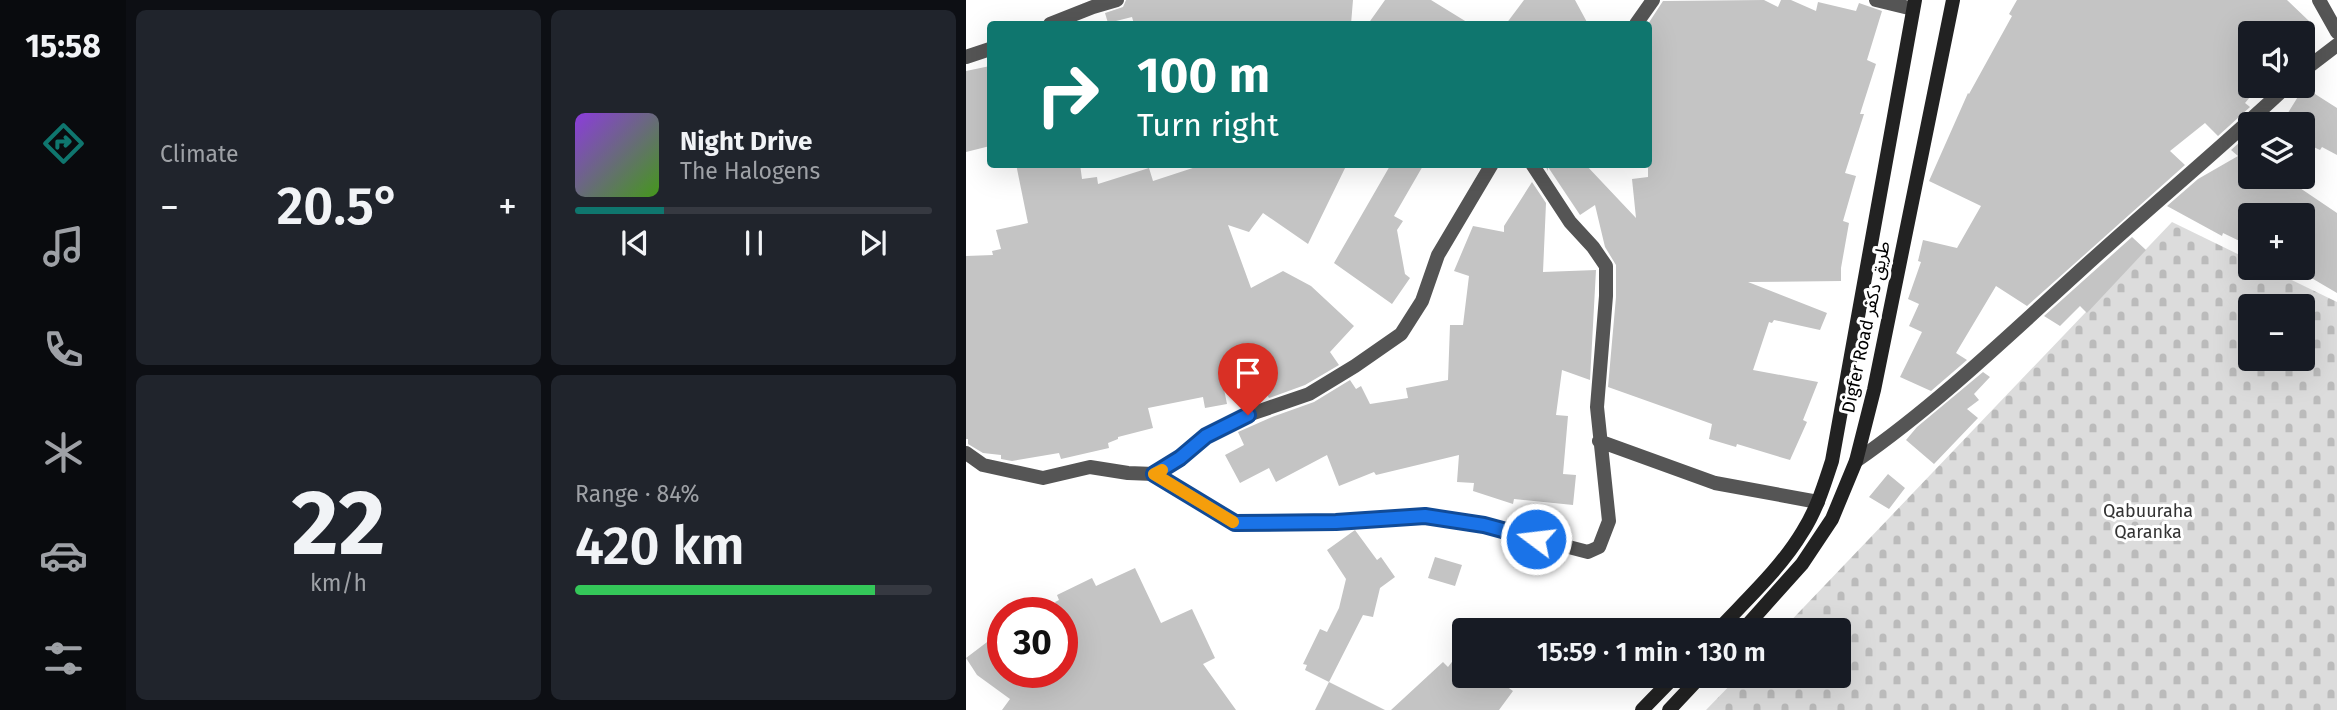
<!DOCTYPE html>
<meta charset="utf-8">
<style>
body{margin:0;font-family:"Fira Sans","Noto Sans Arabic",sans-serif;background:#20242c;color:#f1f3f6;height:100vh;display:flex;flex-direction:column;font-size:26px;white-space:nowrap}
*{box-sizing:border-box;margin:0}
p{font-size:23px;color:#9ea1a6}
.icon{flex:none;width:38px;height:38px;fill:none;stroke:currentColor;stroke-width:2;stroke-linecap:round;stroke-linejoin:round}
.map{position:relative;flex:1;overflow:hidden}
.drawer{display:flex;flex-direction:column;gap:10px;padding:10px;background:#0d0f14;width:840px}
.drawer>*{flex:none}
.top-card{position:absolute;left:21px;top:21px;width:665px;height:147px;border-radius:7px;box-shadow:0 7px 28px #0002;background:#0f766e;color:#fff;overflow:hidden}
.fabs{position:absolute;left:1272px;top:21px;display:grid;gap:14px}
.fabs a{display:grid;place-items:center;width:77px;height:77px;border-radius:7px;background:#171b24;box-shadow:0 7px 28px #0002;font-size:35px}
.speed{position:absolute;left:21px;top:597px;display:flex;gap:14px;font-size:35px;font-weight:700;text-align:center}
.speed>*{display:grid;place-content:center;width:91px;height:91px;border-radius:50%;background:#171b24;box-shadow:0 7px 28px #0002;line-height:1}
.speed .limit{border:10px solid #d22;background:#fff;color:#111}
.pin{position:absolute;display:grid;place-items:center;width:60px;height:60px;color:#fff;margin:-72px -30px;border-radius:50% 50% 50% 0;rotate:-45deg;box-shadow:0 0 7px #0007}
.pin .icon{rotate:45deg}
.me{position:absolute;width:77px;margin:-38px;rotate:285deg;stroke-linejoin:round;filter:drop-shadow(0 0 5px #0008)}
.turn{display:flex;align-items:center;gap:24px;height:147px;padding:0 35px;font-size:32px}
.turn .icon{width:91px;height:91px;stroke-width:2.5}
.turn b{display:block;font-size:49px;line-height:60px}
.big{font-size:52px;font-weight:600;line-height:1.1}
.drawer .tile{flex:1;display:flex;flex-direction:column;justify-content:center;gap:10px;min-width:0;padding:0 24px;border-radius:10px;background:#20242c}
.drawer .dial{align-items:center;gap:0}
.dial b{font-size:91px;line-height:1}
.song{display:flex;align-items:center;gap:21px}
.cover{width:84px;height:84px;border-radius:10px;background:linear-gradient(135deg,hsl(270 70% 55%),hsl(100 70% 35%))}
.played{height:7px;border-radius:4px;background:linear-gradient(90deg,#0f766e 25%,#363941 25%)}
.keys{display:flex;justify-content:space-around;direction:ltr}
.heat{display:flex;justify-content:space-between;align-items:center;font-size:38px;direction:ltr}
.charge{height:10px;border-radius:5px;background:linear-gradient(90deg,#34c759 84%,#363941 0)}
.drawer .tiles{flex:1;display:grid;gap:10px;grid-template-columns:repeat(2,1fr)}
.trip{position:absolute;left:486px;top:618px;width:399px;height:70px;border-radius:7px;background:#171b24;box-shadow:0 7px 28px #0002;font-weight:600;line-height:70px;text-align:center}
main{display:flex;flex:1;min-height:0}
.menu{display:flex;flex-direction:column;width:126px;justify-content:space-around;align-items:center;background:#090b0e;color:#9ea1a6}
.menu .icon{width:49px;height:49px}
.menu .on{color:#0f766e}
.menu b{font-size:32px;color:#f1f3f6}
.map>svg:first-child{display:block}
</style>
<main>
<nav class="menu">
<b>15:58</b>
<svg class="icon on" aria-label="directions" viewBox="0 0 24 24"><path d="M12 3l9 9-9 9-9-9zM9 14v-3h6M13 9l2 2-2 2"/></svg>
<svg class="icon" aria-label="music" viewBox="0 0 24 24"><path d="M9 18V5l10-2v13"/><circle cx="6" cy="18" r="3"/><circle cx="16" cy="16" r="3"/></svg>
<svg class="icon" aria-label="phone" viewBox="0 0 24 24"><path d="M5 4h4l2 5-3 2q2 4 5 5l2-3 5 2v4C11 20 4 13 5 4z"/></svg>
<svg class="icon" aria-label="climate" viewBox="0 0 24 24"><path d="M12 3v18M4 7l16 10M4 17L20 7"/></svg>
<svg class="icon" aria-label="car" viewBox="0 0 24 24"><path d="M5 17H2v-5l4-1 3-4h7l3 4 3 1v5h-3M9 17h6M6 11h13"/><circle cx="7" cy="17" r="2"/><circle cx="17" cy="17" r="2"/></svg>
<svg class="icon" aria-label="filters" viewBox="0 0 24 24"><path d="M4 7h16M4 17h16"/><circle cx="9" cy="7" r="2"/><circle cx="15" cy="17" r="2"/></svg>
</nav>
<section class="drawer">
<div class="tiles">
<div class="tile"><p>Climate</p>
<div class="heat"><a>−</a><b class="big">20.5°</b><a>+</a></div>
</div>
<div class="tile">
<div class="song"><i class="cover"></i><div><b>Night Drive</b><p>The Halogens</p></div></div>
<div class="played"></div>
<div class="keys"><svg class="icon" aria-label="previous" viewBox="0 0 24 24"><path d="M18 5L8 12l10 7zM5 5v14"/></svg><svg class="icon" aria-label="pause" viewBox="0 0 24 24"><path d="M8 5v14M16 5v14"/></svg><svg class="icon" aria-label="next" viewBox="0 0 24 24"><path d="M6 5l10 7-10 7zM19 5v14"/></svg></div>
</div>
<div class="tile dial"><b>22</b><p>km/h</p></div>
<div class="tile"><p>Range · 84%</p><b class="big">420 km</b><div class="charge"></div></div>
</div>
</section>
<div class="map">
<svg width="1371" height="710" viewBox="0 0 1371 710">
<defs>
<pattern id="cemetery-stones" width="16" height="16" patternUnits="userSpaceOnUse" patternTransform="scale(1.75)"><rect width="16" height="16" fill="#dcdcdc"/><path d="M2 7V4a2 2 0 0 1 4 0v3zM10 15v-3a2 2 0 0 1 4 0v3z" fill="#bbb"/></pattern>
</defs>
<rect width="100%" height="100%" fill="#fff"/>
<!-- cemetery -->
<path fill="url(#cemetery-stones)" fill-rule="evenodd" d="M1206,222L1284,260V268H1301L1371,302V710H740L773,676H873V630H816ZM1284,306H1337V359H1284Z"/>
<!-- building -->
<path fill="#c4c4c4" d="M160,0H387L385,24H353V21L325,24H168L166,17L142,23L139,13L157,7Z
M419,0H465L504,24H402Z
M558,0H609L622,24H540Z
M798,0L812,7L815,0H825L850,11L852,2L890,11L893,3L916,11L901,60L910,64L894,114H898L879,173L890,176L877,221L883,223L875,268V281L782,282L861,313L854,330L808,320L806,323L803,322L787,370L852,382L837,420L841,422L824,460L771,444L770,447L743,439L746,424L642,387L650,297V265L639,247L629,205L614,215L582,167V171L578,164H619L670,218L666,179L682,177V24L697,1Z
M1051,0H1321L1343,21L1333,33H1284V97L1279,103L1284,107L1252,136L1239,123L1204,151L1219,165L1061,306L1030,286L990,353L1001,360L965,391L934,377L956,332L943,326L953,304L942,299L955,262L952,261L957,240L991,248L1015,206L963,181L1002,93L1003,94L1046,16L1043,14Z
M24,66V146L0,152V71Z
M1338,87L1371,108V155L1356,147L1354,150L1337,142V124H1315Z
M1284,133V177H1332L1328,184L1371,213V293L1337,273V215H1284V246L1257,233L1256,236L1201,206L1232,179L1272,156L1265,150Z
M50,164H114L116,179L131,177L132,184L183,168L187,181L239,164H381L342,244L297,213L283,232L262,225L285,288L317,271L345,286L388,326L364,352L373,365L339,385L303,398L294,382L258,389L261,404L239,408L237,397L182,408L187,428L152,437V439L142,443L143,448L95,459L93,453L46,461L35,459V455L17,453L2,444V439H0V256L27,255L26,251L35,249L30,230L62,223Z
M425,164H458L428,216L437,221L431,230L439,274L444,278L426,304L368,263Z
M566,182L580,203L577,272L630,270L624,380L596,370L590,415L602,416L597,474L610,475L607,505L548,499L547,504L507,491L508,483L491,482L493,455L410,475L408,472L373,486L361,455L310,482L303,468L274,483L259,455L278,445L272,432L306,417L348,402L384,380L390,389L395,386L404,404L442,398L440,388L482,380L484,325H497L503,276L488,271L507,226L538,232V226Z
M1166,237L1180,250L1121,313L1114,306L1094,326L1078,316Z
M1017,372L1024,377L1008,394L1013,400L1001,409L1012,418L968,464L940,440L951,427Z
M922,474L939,488L923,509L903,497Z
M389,530L411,560L415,557L429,577L414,588L407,617L397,615L363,682L339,670L341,665L337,664L354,629L361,632L373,608L380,579L361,550Z
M469,557L496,565L489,586L462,578Z
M169,568L195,623L226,609L249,658L237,664L270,710H36L44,699L11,675L0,658L37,630V672H96V650L108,642L96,617V612H94L89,602L93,600L91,595L126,578L130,586Z
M499,645V676H526L547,691L533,710H425L477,662L482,667Z
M363,682L419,710H349Z"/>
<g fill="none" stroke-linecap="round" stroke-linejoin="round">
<!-- street -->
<path stroke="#555" stroke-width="14" d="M910,0L947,9
M1353,0L1371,32
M84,24L127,7L151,0
M670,24L687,0
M0,57L24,49
M1337,71L1371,45
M633,441L749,483L852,502
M0,453L17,465L77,478L124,467L162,473L188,474L214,458L240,436L282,415L343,394L389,366L435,334L456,301L472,255L526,164
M890,461C972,404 1044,334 1118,267C1185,206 1255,148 1321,86
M188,474L269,523L370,522L459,516L518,525L622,552L633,547L643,521L631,407L640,296V266L627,247L604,222L566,164"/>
<!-- secondary -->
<path stroke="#222" stroke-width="14" d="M752,630C781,599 815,568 837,531C851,509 858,485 866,461L949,0
M777,630L836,564L866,519L890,461L908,390L987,0
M676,710L709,676
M703,710L735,676"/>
</g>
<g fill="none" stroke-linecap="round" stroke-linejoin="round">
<!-- route casing -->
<g stroke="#114b97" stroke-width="18">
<path id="route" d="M282,415L240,436L214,458L188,474L269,523L370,522L459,516L518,525L570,539"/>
</g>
<!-- route -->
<use href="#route" stroke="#1a73e8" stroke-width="12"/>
<!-- slow -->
<path stroke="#f59e0b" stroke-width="12" d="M196,470L188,474L267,522"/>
</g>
<g text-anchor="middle" stroke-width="6" stroke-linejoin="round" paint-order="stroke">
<!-- street labels -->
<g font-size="18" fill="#000" stroke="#fff">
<text transform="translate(900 327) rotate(-78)" y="6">Digfer Road طريق دكفر</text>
</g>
<!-- park labels -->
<g font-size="18" fill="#333" stroke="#fff">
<text x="1182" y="517">Qabuuraha<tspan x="1182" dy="21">Qaranka</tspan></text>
</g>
</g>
</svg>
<div class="fabs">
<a><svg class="icon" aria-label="sound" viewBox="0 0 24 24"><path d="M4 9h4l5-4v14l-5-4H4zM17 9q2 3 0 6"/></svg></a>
<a><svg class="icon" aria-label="layers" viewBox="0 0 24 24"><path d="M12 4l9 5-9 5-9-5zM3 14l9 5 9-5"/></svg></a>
<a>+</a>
<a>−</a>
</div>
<div class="speed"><div class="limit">30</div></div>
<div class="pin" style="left:282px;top:415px;background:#d93025"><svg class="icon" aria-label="arrive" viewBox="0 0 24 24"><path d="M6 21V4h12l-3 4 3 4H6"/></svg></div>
<svg class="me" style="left:570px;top:539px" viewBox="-20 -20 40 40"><circle r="17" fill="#1a73e8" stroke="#fff" stroke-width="3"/><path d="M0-11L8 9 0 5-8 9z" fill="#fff"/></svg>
<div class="trip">15:59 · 1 min · 130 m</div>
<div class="top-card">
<div class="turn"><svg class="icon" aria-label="right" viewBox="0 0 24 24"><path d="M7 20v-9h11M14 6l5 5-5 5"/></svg><div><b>100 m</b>Turn right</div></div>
</div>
</div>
</main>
